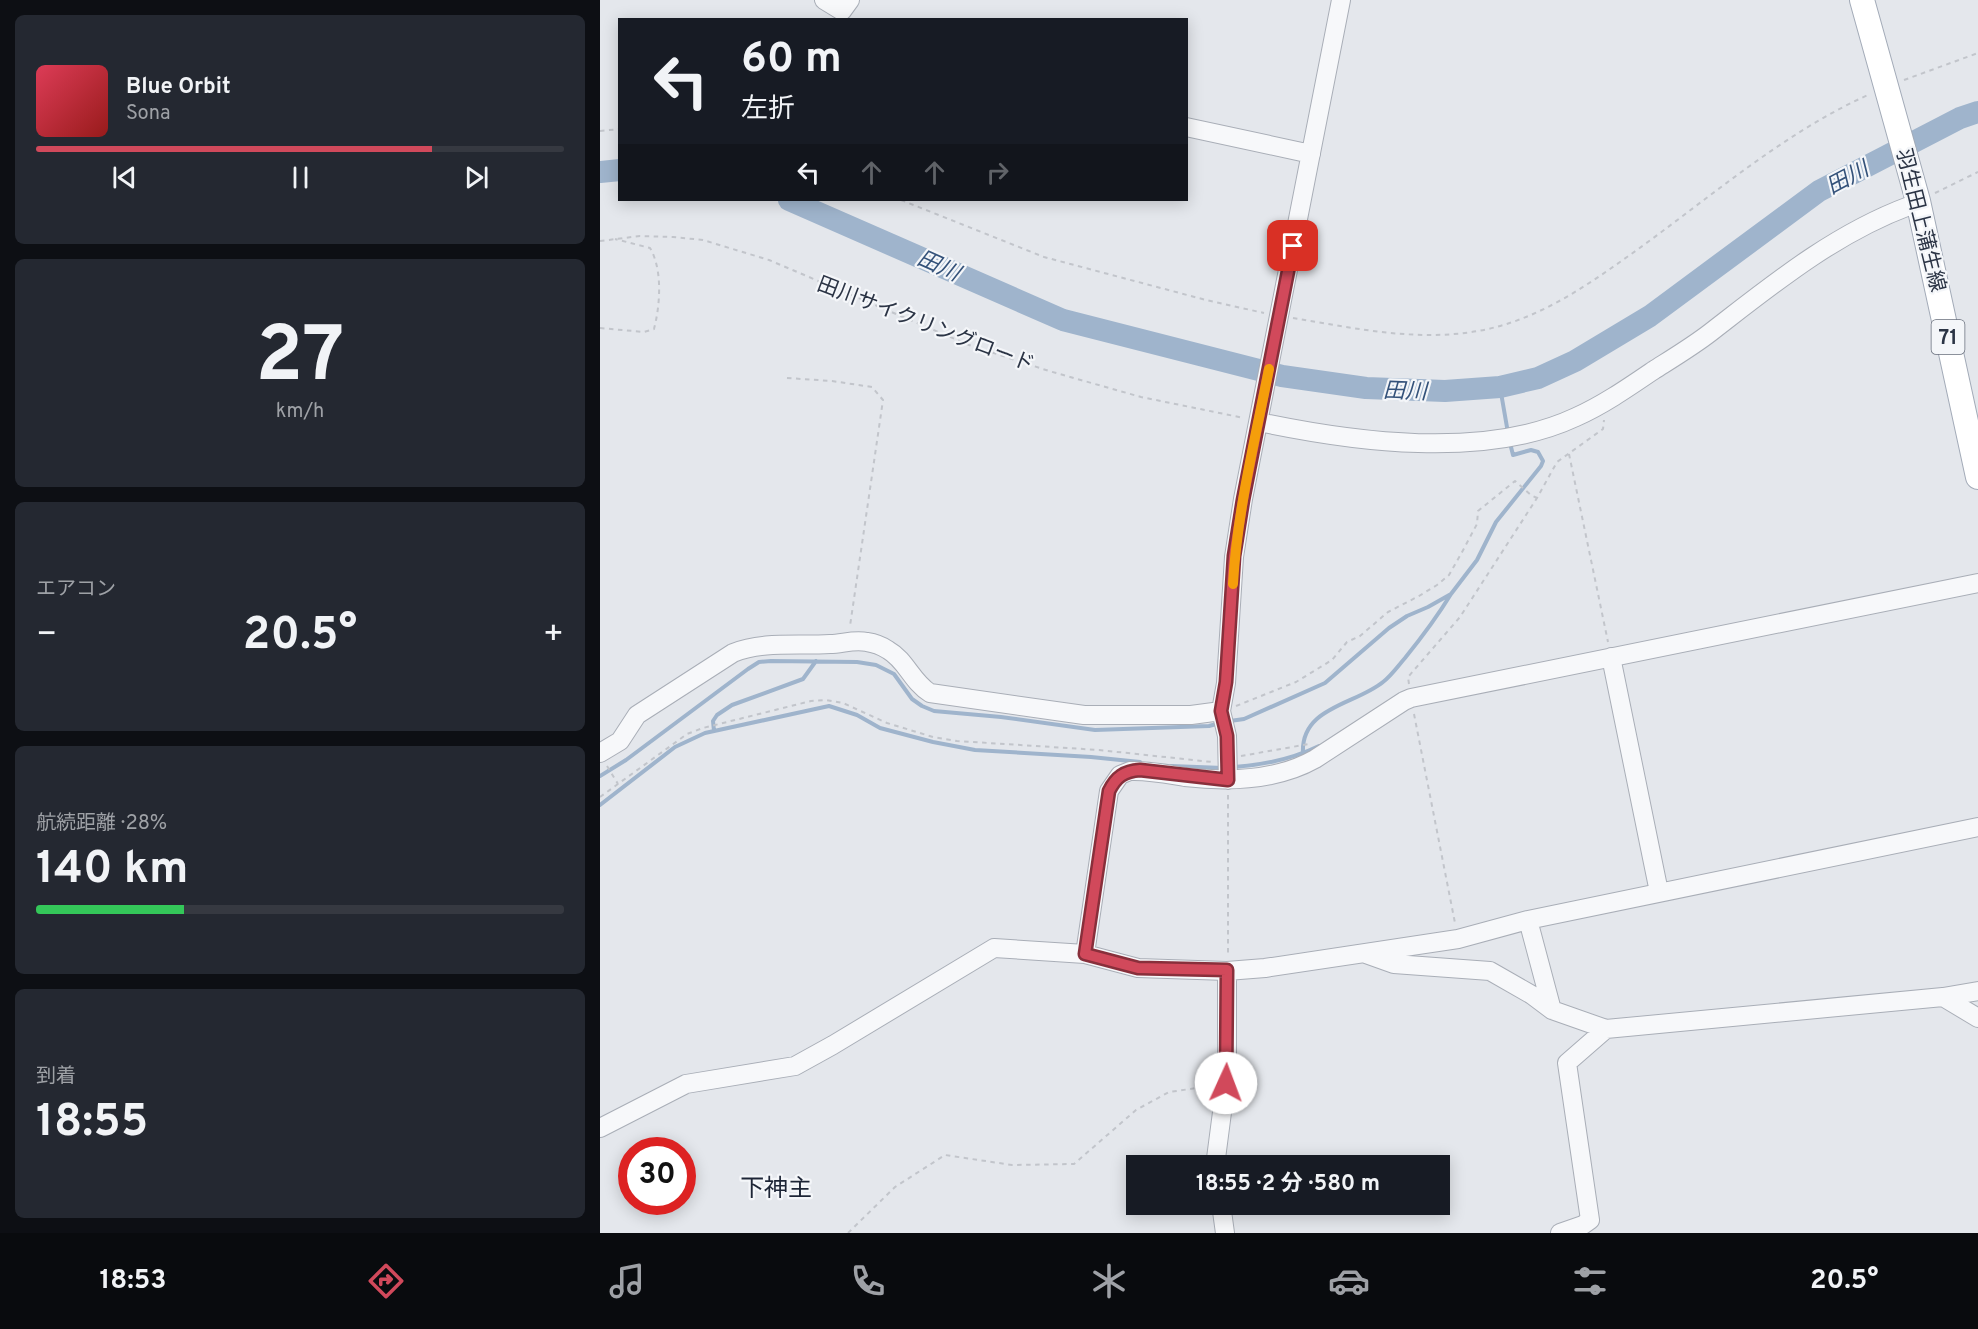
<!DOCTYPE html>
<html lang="ja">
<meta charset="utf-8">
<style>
body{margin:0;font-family:Overpass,"Noto Sans JP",sans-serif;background:#242831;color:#f1f3f6;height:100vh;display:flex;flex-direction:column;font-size:22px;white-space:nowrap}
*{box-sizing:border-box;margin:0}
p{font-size:20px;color:#9ea1a6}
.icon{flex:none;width:33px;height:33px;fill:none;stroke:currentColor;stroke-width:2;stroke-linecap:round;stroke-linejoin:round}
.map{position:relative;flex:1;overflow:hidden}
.sheet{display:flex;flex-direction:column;gap:15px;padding:15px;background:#0d0f14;width:600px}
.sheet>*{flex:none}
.banner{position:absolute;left:18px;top:18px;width:570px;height:183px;border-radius:0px;box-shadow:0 3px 15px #0003;background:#171b24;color:#f1f3f6;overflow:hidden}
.speed{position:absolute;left:18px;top:1137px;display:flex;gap:12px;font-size:30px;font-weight:700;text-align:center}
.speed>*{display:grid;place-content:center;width:78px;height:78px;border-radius:50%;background:#171b24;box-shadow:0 3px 15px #0003;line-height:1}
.speed .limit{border:9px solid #d22;background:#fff;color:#111}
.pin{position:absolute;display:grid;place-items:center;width:51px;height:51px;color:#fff;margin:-26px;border-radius:12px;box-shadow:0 3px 9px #0006}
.me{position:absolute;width:66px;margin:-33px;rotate:2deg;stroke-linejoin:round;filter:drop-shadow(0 0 4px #0008)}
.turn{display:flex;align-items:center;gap:21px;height:126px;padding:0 24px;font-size:27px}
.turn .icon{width:78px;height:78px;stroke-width:2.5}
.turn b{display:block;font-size:42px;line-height:51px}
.lanes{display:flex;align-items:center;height:57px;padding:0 24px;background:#0003;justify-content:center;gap:30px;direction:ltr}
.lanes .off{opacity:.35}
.big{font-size:45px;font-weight:700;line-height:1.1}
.sheet .card{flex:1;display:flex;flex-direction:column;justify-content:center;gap:9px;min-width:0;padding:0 21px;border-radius:9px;background:#242831}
.sheet .dial{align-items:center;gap:0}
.dial b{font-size:78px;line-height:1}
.song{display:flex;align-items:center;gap:18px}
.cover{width:72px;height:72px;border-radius:9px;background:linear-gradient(135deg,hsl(350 70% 55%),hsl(0 70% 35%))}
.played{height:6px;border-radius:3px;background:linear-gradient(90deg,#d1495b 75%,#363941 75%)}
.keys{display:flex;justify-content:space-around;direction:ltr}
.heat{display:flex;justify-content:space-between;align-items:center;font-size:33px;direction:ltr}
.charge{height:9px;border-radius:4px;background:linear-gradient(90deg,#34c759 28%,#363941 0)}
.trip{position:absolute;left:526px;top:1155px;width:324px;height:60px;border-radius:0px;background:#171b24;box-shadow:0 3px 15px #0003;font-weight:700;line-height:60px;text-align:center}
.tabs{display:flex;height:96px;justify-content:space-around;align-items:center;background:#090b0e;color:#9ea1a6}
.tabs .icon{width:42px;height:42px}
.tabs .on{color:#d1495b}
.tabs b{font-size:27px;color:#f1f3f6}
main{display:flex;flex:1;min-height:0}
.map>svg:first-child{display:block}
</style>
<main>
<section class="sheet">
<div class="card">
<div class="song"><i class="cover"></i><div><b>Blue Orbit</b><p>Sona</p></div></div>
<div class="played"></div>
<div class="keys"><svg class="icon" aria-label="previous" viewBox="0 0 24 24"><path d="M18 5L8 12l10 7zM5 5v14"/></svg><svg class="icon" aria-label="pause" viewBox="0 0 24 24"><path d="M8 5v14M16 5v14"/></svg><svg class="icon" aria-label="next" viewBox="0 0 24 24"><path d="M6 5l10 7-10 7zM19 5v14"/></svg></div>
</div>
<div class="card dial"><b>27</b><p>km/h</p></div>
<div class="card"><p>エアコン</p>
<div class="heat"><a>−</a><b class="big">20.5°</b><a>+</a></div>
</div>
<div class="card"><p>航続距離 · 28%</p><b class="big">140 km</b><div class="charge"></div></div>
<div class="card"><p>到着</p><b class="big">18:55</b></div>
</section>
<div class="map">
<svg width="1378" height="1233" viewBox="0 0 1378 1233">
<rect width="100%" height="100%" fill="#e4e7ec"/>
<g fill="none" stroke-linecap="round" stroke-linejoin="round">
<!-- stream -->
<path stroke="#9fb4cc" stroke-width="4" d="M900,387L908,433
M630,721L644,719L725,683L789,628L807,616L828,607L851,594L877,560L896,522L941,466L943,461L938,452L931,450L913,455L910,443
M114,731L113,721L117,715L132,705L203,679L216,661
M703,754C700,707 755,705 783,682C791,676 798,666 805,658C822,637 837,617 851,594
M571,766L623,768
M634,767C664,765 692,759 719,746
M0,776L26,760L148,669L159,662L171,661L257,662L276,665L294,674L312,699L322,706L334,711L401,717L495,730L609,726L620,723
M0,805L75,747L105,733L229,706L257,715L280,728L333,742L375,750L491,757L540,762"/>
<!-- river -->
<path stroke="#9fb4cc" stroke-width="22" d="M0,172L20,170
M189,200L463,320L682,376L766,388L845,391L900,387L938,378L975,361L1050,316L1219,191L1360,118L1378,112"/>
<!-- minor casing -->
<g stroke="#a9aeb7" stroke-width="20">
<path id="minor" d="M224,0L242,11L250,0
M586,127L711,154
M659,422C754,442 884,460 976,417C1003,405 1029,387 1054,370C1073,358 1093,346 1111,332C1173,284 1234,234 1309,206
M1011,657L1059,892
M0,753L20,741L37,715L133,653C163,641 197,646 230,644C242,644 254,639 267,642C274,643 282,646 288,650C306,660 312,682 330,693L484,715H591L621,711
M628,780L627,736L621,711L626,683L634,557L643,499L741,0
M928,920L952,1010
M485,954L509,791L520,775L530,771C548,770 567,774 585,777C628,782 676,781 715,759L804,701L811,698L1378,583
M766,954L794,964L890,971L932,995L952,1010L1006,1029L1343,997L1378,991
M1343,997L1378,1018
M0,1128L86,1084L195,1066L233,1045L394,948L485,954L538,968L627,971L665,968L858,939L928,920L1378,827
M615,1166L627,1074V971
M621,1204L625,1233
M960,1233L983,1225L990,1220L967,1063L1006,1029"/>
</g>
<!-- major casing -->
<g stroke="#a3abb8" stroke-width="26">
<path id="major" d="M1262,0L1318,201L1378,477"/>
</g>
<!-- path -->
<path stroke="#c2c5cb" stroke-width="2" stroke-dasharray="4.5 4.5" stroke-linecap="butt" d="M1304,80L1378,53
M0,131L20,129
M1335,193L1378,172
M301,200L444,257L606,300L664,313
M0,241L40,236L73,237L103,240L169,260L369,345L449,371L541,397L644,418
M693,318C753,328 817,342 878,331C935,321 982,289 1027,257C1105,202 1181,134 1268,95
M0,328L44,332L54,329C60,306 63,270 50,248L15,239
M187,378L232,381L272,387L283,400L250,626
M969,454L1008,642
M809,684L808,677L860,617L937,498L957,462L1003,429L1004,420
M636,706L696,682L732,660L747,642L760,636L788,612L819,596L837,585L849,575L861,554L877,524L878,511L915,481L931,495L937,498
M814,714L855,923
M641,756L709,744
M7,766L18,784
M628,795V957
M0,797L87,734L103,728L211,701L226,700L243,703L287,723L333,737L357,741L499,750L612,762
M248,1233L295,1187L345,1155L412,1165L474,1164L536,1110L569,1092L611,1086"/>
<!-- minor -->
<use href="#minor" stroke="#f7f8fa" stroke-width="18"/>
<!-- major -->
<use href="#major" stroke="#fff" stroke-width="24"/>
</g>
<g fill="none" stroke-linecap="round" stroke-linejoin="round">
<!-- route casing -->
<g stroke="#882f3b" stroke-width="15">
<path id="route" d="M626,1083L627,970L538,968L485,954L509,791C516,777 524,771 540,770L628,780L627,736L621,711L626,682L634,556L643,500L693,246"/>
</g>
<!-- route -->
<use href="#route" stroke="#d1495b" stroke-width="10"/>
<!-- slow -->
<path stroke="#f59e0b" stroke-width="10" d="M633,584C637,512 655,440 669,369"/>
</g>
<g text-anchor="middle" stroke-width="4.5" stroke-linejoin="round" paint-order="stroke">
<!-- shield labels -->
<rect fill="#f4f6f9" stroke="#676e7b" stroke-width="1.5" x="1331.5" y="320" width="33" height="34" rx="4.5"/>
<g font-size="20" font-weight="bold" fill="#2b3445">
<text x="1348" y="344">71</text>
</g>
<!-- street labels -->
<g font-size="21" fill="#2b3445" stroke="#f4f6f9">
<text transform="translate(1321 220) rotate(76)" y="7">羽生田上蒲生線</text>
<text transform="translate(326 324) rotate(21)" y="7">田川サイクリングロード</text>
</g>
<!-- water labels -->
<g font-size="22" font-style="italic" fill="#34527a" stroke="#f4f6f9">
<text transform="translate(1247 177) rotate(-28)" y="8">田川</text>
<text transform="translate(339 265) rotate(24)" y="8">田川</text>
<text transform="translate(805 390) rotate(2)" y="8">田川</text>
</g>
<!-- quarter labels -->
<g font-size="24" fill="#1d2536" stroke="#f4f6f9">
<text x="176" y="1196">下神主</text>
</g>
</g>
</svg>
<div class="speed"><div class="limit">30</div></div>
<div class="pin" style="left:693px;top:246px;background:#d93025"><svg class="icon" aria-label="arrive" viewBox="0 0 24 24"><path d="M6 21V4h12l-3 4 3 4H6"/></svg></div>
<svg class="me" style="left:626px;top:1083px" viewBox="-20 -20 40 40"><circle r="19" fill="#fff"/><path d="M0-13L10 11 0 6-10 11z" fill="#d1495b"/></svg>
<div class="trip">18:55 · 2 分 · 580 m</div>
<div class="banner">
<div class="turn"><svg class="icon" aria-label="left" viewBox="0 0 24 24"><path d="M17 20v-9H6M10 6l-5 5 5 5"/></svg><div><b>60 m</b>左折</div></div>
<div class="lanes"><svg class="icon" aria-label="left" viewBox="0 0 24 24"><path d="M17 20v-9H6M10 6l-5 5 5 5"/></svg><svg class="icon off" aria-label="ahead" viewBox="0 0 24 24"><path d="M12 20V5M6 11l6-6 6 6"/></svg><svg class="icon off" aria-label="ahead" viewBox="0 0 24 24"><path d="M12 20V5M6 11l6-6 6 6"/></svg><svg class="icon off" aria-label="right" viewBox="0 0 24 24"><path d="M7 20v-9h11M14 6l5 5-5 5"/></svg></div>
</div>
</div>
</main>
<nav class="tabs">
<b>18:53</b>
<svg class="icon on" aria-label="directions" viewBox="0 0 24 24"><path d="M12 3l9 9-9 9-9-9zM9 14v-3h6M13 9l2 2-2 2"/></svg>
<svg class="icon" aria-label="music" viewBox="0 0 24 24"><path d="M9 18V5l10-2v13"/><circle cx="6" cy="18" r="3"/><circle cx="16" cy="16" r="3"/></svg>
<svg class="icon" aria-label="phone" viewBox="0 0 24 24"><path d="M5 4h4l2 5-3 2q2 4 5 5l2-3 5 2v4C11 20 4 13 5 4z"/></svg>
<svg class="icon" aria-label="climate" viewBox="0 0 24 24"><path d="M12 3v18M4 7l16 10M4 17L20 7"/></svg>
<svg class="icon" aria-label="car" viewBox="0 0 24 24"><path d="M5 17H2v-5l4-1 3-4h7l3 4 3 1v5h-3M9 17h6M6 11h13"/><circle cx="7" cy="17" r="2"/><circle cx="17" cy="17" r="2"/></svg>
<svg class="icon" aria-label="filters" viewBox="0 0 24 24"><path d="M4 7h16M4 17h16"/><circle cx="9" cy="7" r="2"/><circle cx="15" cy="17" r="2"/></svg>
<b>20.5°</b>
</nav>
